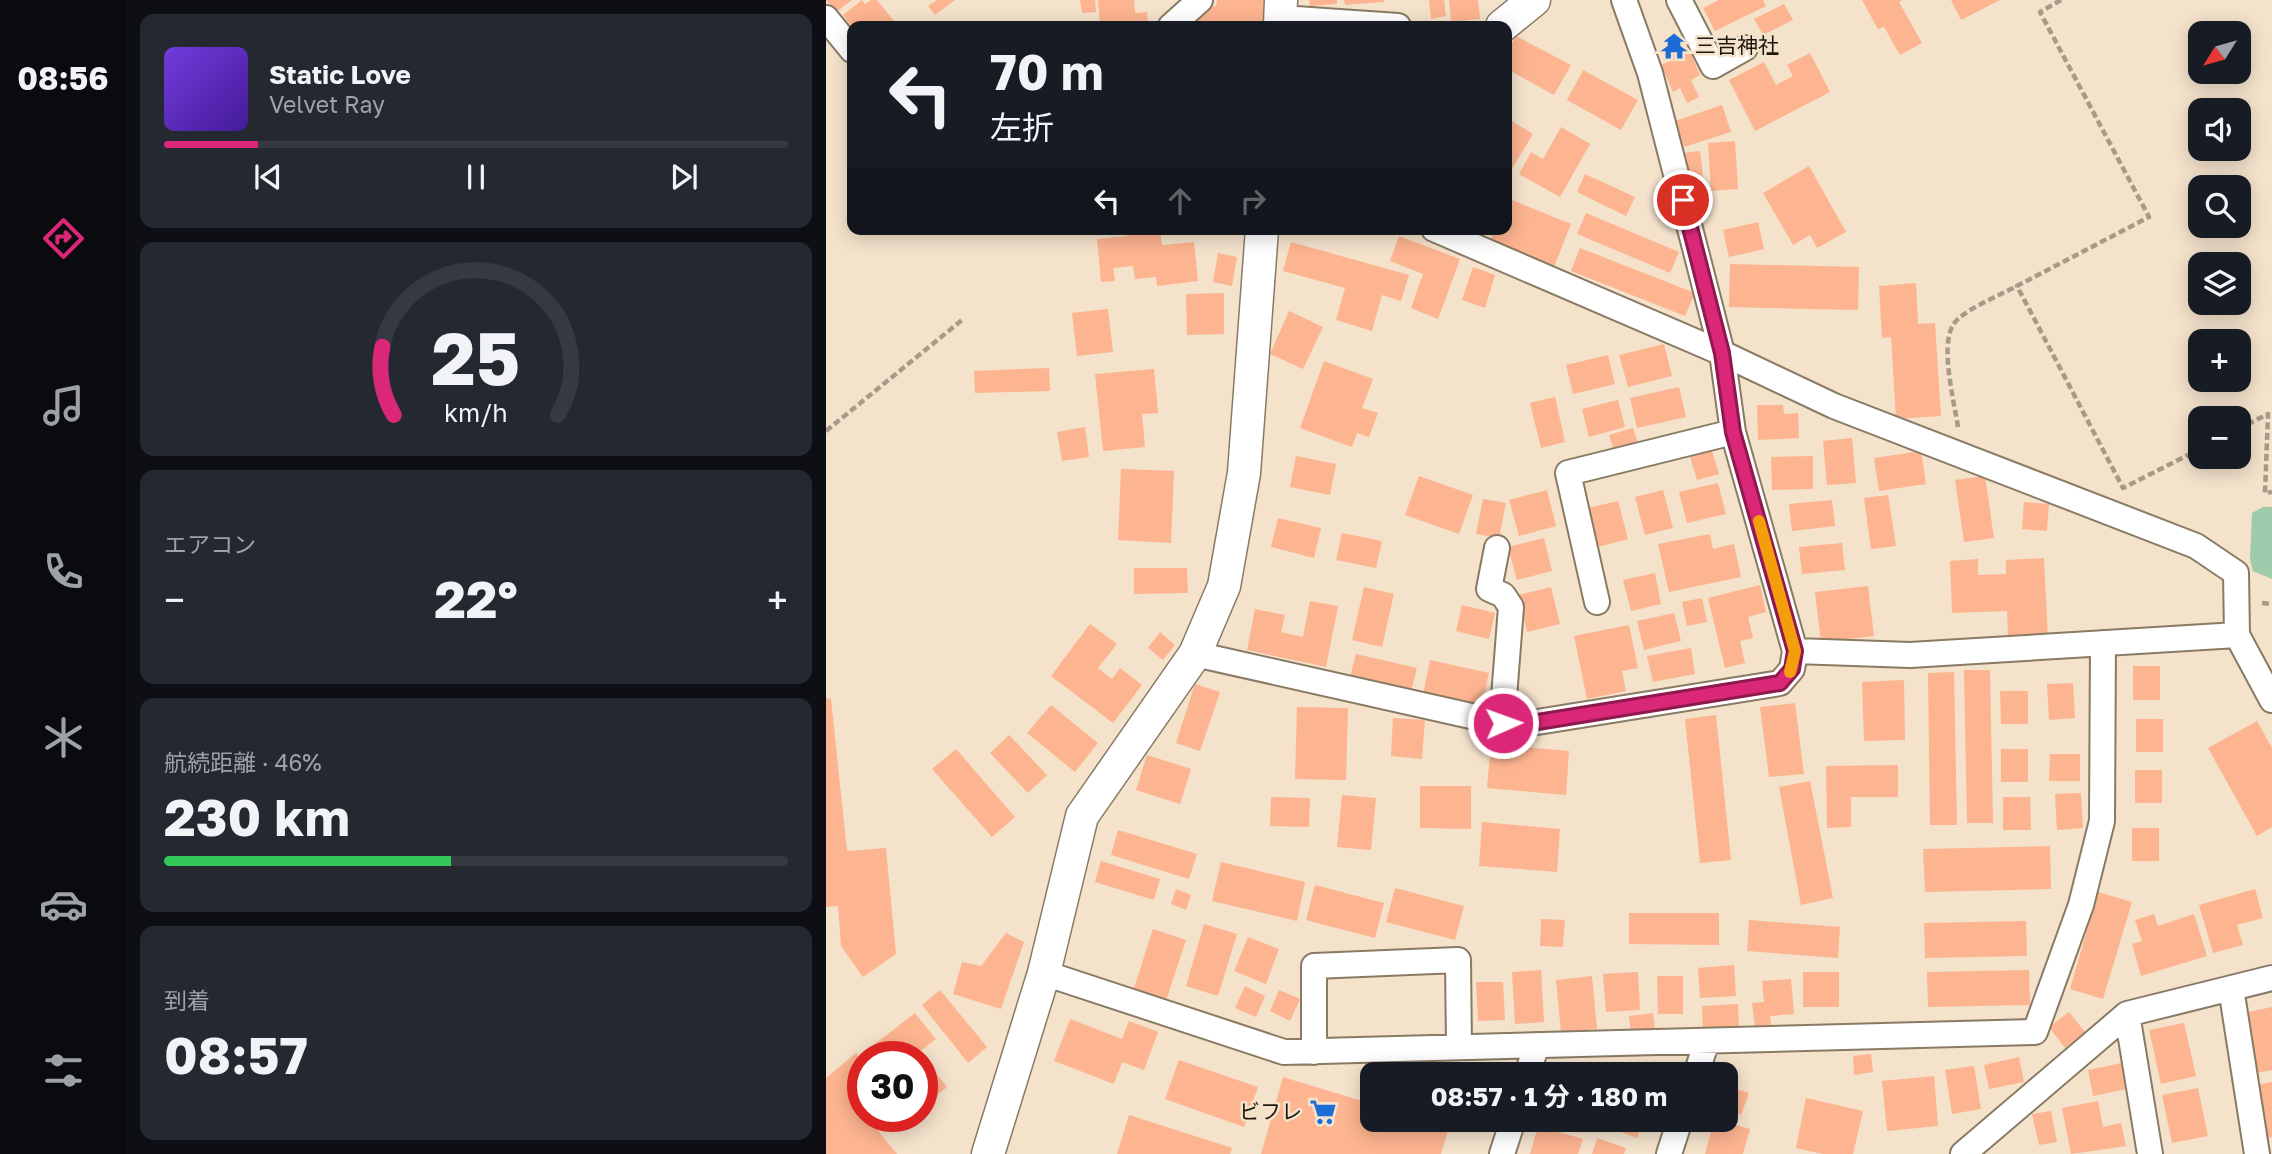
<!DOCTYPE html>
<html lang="ja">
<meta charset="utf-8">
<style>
body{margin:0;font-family:"Golos Text","Noto Sans JP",sans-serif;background:#242831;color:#f1f3f6;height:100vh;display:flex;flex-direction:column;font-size:26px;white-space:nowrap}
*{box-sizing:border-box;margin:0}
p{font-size:23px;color:#9ea1a6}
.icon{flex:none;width:38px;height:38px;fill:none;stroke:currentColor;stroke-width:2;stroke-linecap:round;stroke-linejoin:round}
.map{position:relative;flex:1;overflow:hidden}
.side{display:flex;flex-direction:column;gap:14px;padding:14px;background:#0d0f14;width:700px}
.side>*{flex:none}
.hud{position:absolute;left:21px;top:21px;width:665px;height:214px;border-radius:14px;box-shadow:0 4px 18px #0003;background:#171b24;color:#f1f3f6;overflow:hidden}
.needle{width:46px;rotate:233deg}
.controls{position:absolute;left:1362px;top:21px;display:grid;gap:14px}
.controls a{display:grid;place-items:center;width:63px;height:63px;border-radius:14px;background:#171b24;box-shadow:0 4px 18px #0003;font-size:35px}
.speed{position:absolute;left:21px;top:1041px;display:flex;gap:14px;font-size:35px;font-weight:700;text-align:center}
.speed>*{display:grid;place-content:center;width:91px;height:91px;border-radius:50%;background:#171b24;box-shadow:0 4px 18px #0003;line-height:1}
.speed .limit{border:10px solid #d22;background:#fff;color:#111}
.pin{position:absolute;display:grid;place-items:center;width:60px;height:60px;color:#fff;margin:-30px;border:4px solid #fff;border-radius:50%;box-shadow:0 2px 7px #0007}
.me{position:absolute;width:77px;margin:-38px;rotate:88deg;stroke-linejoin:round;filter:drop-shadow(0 0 5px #0008)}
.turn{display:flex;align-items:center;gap:24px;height:147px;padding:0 28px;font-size:32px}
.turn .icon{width:91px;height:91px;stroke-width:2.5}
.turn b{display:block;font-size:49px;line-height:60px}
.lanes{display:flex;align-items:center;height:66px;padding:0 28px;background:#0003;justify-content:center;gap:35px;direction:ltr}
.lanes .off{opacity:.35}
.big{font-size:52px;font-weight:700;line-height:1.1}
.side .tile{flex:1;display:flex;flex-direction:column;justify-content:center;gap:10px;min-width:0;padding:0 24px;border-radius:14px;background:#242831}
.side .dial{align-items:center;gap:0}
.dial svg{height:182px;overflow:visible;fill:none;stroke:#363941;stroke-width:7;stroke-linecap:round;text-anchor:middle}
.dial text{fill:#f1f3f6;stroke:none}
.song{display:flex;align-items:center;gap:21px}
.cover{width:84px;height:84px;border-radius:10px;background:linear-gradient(135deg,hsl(260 70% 55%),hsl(260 70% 35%))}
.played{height:7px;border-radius:4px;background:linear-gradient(90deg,#db2777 15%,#363941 15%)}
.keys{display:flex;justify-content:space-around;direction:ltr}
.heat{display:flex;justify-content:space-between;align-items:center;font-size:38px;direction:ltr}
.charge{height:10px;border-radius:5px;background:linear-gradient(90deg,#34c759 46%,#363941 0)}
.trip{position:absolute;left:534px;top:1062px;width:378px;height:70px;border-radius:14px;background:#171b24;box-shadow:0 4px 18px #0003;font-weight:700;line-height:70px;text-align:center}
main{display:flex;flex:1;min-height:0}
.dock{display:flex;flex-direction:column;width:126px;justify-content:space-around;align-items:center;background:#090b0e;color:#9ea1a6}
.dock .icon{width:49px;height:49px}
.dock .current{color:#db2777}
.dock b{font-size:32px;color:#f1f3f6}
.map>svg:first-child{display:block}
</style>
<main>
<nav class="dock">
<b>08:56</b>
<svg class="icon current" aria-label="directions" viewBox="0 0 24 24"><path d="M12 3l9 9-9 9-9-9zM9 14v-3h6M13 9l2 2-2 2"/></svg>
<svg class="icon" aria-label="music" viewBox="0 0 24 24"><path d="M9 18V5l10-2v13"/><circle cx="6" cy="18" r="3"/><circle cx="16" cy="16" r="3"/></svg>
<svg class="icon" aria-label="phone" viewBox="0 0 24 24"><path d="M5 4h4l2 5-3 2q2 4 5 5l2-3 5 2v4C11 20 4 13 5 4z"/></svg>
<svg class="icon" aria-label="climate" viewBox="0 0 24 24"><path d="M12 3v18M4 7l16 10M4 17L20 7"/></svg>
<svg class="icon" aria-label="car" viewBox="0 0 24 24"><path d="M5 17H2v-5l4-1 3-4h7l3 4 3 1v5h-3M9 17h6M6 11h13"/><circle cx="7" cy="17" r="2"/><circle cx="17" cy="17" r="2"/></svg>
<svg class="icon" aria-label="filters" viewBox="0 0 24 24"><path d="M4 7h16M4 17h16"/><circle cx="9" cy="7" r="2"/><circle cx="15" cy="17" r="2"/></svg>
</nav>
<section class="side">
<div class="tile">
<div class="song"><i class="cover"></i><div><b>Static Love</b><p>Velvet Ray</p></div></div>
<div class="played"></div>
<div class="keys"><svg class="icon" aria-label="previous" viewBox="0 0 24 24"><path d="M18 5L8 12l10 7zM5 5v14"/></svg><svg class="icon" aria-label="pause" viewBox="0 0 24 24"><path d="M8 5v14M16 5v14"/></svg><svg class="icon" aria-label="next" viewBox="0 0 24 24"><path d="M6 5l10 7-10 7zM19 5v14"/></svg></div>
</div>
<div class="tile dial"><svg viewBox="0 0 100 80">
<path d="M14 69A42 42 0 1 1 86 69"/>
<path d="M14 69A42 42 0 0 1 9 39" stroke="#db2777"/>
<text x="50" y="56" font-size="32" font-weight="700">25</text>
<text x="50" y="72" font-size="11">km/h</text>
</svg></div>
<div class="tile"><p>エアコン</p>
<div class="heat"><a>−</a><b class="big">22°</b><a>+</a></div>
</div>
<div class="tile"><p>航続距離 · 46%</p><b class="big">230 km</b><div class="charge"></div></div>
<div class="tile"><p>到着</p><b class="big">08:57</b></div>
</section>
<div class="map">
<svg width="1446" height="1154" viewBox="0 0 1446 1154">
<rect width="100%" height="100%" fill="#f4e2cb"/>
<!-- green -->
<path fill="#a0caac" d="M1437,507H1446V579L1427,571L1424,559L1426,513Z"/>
<!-- building -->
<path fill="#fdb490" d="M0,0H26L10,12Z
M36,0L39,4L45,0H51L72,26H25L17,15Z
M111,0H129L109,15L102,6Z
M254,0H269L270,12L256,13Z
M272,0H308L309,13L321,12L322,26H274Z
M391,0H440L439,26H366L367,21L379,12V6H390Z
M483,0H511V4L484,6Z
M518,0H558V2L519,5Z
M603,0H618L620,16L605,19Z
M623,0H652L654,19L625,22Z
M893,0H937L940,6L889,31L877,8Z
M1036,0H1076L1073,2L1096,43L1074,55L1058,27L1052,29Z
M1125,0H1174L1135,20Z
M958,4L967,20L937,35L928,19Z
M690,36L745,65L728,95L681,69V53Z
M852,46L856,56L864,52L874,75L865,80L873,97L861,103L854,88L847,92L835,65L844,61L840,52Z
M984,53L1004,92L929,131L903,80L938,62L950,85L967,76L961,65Z
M757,70L812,100L795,130L741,100Z
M896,105L905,132L858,147L849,121Z
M681,118L707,134L681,177Z
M735,127L764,144L734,197L693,174L705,152L717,159Z
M909,141L912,189L885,191L882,143Z
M874,151L877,175L861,177L858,153Z
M983,166L1020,232L991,248L984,235L967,245L937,193Z
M759,174L809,197L800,216L751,192Z
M681,198L745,224L728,267L664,241L669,229H681Z
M760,213L853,252L844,273L751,234Z
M932,222L938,249L903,257L897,230Z
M300,229H334L336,245L368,242L372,281L331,286L330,277L309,279L307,266L287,268L289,281L275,282L271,239L301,236Z
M573,236L634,259L612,319L585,308L597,274L564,261Z
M465,242L583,275L575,301L556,295L546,331L510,320L519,288L457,271Z
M754,248L869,293L859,316L745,271Z
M392,253L411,257L406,286L387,282Z
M904,264L1033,267L1032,310L903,307Z
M647,267L669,275L659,308L636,300Z
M1090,283L1092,324L1109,323L1115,416L1070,419L1065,337L1056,338L1053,286Z
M398,293V334L361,335L360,294Z
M282,309L287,352L251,356L246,313Z
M463,311L497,327L477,369L444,354Z
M838,344L846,376L802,387L793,355Z
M782,355L789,384L747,394L740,365Z
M498,361L547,379L536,408L552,413L543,437L531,433L526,447L474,428Z
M223,368L224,391L149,393L148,371Z
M328,369L332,413L316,414L319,447L277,451L269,374Z
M853,387L860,417L811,428L804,398Z
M729,397L739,442L715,448L704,403Z
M792,400L799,427L763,437L756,409Z
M931,405H957L958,414L972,413L973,438L932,440Z
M259,427L263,457L236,461L231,432Z
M807,428L812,444L788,451L783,435Z
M1026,438L1030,483L1001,485L997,441Z
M886,451L893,474L871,480L864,457Z
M1095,451L1100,484L1053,491L1048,458Z
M470,456L510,464L504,495L464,487Z
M987,456V489L946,490L945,457Z
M295,469L348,471L345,543L292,540Z
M593,476L647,495L633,534L579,515Z
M1159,476L1168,538L1138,542L1129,480Z
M892,483L900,514L861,523L853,492Z
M721,490L730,526L693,536L683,500Z
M837,490L847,528L819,535L809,497Z
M1062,495L1070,546L1045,549L1038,498Z
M657,499L680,503L673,538L650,534Z
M1006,500L1009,526L966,531L963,504Z
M792,501L802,539L772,547L762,508Z
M1198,502L1223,504L1221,531L1196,529Z
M452,518L495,528L488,558L445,547Z
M516,533L556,541L550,568L510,560Z
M884,534L887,549L908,544L915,577L843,592L832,544Z
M718,538L726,571L691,580L682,547Z
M1016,543L1019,570L976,574L973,547Z
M1218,558L1222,638L1182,639L1181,611L1126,613L1124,561L1152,559V575L1180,574V560Z
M308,568H361L362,593L308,594Z
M829,573L835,604L805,611L797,580Z
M934,585L940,612L922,617L927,638L914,641L919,663L899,668L882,598Z
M1042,586L1048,636L995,642L989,592Z
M538,587L568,594L556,647L526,640Z
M725,587L734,624L701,632L693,595Z
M876,598L881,622L861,626L856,602Z
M484,601L512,606L500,667L421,650L429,609L459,615L455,632L477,637Z
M636,605L669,613L663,639L630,631Z
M848,613L855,641L818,650L811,621Z
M264,624L291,644L272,668L286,679L294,668L316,685L287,723L225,676Z
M803,625L812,668L796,671L800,691L761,699L748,636Z
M334,632L349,645L337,660L322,648Z
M865,648L869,674L827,682L821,656Z
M530,654L591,668L585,691L524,677Z
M604,660L663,673L654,713L596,700Z
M1307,666H1334V700H1307Z
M1138,670H1164L1167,823H1141Z
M1128,672L1131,825H1104L1102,673Z
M1078,680L1079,740L1038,741L1036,682Z
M1247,683L1249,718L1223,720L1221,684Z
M369,684L394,692L374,751L350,743Z
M1174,691H1202V724H1175Z
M0,698L5,699L21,851L60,848L70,954L37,977L15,946L12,906L0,907Z
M969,703L978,774L943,777L934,707Z
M225,705L272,743L249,772L201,733Z
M471,707L522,708L520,780L469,779Z
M890,715L905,860L874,863L859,719Z
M567,718L599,720L596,759L565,756Z
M1310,719H1337V752H1310Z
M1431,721L1446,748V827L1431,836L1382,748Z
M183,735L221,775L202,793L164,753Z
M665,744L743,751L740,795L661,788Z
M130,749L189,817L166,837L106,769Z
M1175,749H1202V782H1175Z
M1224,754H1254V781H1223Z
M321,755L365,769L354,804L310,790Z
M1072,765V797H1025V827L1001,828L1000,766Z
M1309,770H1336V803H1309Z
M984,781L1007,898L975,905L953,787Z
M594,786H645V829L594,828Z
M1255,793L1257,828L1231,830L1229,794Z
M516,795L550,798L545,850L511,847Z
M445,797L484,798L483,827L444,826Z
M1177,797H1204L1205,830H1177Z
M656,822L734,829L731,872L653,866Z
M1306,828H1333V861H1306Z
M292,830L371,854L363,879L285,855Z
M1224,846L1225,889L1099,892L1097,849Z
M275,861L334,879L328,900L269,882Z
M395,862L479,882L471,921L386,901Z
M489,885L558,903L549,938L480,920Z
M569,888L638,906L629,940L560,922Z
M350,889L365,895L360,910L345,904Z
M1429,889L1437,918L1411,925L1417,945L1387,953L1373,905Z
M1272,892L1306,902L1277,999L1244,989Z
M803,913H893V945L803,944Z
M1328,914L1332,926L1368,914L1381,956L1315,976L1306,944L1316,941L1309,920Z
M715,919L739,920L737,947L714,946Z
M923,920L1014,927L1012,958L921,951Z
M1200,921L1201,956L1099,958L1098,923Z
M378,924L411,934L392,996L360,986Z
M327,929L360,940L340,1001L307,991Z
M180,933L198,942L175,1009L127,994L136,962L155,966Z
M422,937L453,949L440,984L408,971Z
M908,965L910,996L874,998L872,968Z
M715,970L718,1022L689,1024L686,972Z
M1203,970L1204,1005L1102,1007L1101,972Z
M812,972L814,1010L780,1012L777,974Z
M977,972H1013V1007H977Z
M766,976L771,1029L735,1032L730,980Z
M831,976H857V1014H832Z
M965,979L968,1014L944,1016L945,1025L929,1026L926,1003L938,1002L936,981Z
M650,982H677L679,1020L652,1021Z
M419,986L439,996L430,1017L409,1008Z
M114,990L161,1047L142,1063L96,1005Z
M453,990L474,999L464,1021L444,1011Z
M912,1004L913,1031L877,1034L876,1006Z
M1446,1007V1070L1426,1074L1413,1014Z
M1243,1012L1259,1032L1239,1048L1223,1027Z
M89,1013L110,1039L93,1052L121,1087L96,1107V1057H47L41,1050Z
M827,1013L829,1030L805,1033L803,1016Z
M244,1019L296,1039L303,1021L332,1032L318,1070L296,1062L288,1084L228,1061Z
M1358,1023L1370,1076L1335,1084L1323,1030Z
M30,1053L37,1062V1116H40L71,1154H0V1078Z
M1045,1054L1047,1072L1028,1075L1027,1056Z
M1193,1057L1198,1082L1163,1089L1158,1065Z
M353,1060L432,1087L418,1127L339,1099Z
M1296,1063L1301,1089L1267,1096L1262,1070Z
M1148,1066L1155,1109L1126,1114L1119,1070Z
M1108,1076L1112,1126L1061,1131L1056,1081Z
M457,1077L546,1104V1120H599L623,1127L615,1154H435Z
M1446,1082V1137L1438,1139L1429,1085Z
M900,1086L923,1093L915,1115L900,1110Z
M1372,1088L1382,1136L1346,1143L1336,1095Z
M980,1098L1037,1111L1027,1154H997L970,1148Z
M1272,1101L1277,1127L1295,1123L1300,1146L1245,1154L1236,1108Z
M1225,1111L1231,1142L1213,1145L1206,1114Z
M303,1115L406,1148L404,1154H291Z
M770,1120H817L811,1138L769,1122Z
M903,1123L924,1129L917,1154H879L886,1128L901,1132Z
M712,1126L757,1139L752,1154H704Z
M771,1138L800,1148L798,1154H766Z"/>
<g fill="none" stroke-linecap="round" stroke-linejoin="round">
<!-- minor casing -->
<g stroke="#897a64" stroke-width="28">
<path id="minor" d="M853,0L887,66L919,48
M0,18L26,50
M455,18L572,26
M345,26L374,0
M608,229L896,353L1008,406L1370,546L1410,573L1411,635L1446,700
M671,548L663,589L677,595L685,607L676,723
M771,602L742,473L907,432
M969,651L1084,655L1411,635
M369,654L676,723L699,724L954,683L966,669L969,651L907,432L896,353L824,73L798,0
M218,973L458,1052L1209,1032L1255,905L1276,821L1277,643
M1405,988L1431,1154
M1301,1014L1324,1154
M488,1052V966L632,960L633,1047
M701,1074L711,1045
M870,1074L881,1041
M676,1154L687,1120
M843,1154L854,1120
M1137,1154L1301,1014L1446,978"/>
</g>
<!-- tertiary casing -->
<g stroke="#897a64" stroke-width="35">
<path id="tertiary" d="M454,26L455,0
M676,26L708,0
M162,1154L218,973L256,816L369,654L398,586L418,473L436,229"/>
</g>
<!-- path -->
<path stroke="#a89a88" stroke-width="4.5" stroke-dasharray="7 3.5" stroke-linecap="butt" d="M1235,0L1214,12L1323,217L1191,286L1297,488L1374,449
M1132,427C1128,401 1114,347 1127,325C1136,310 1175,295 1191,286
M1412,429L1442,414L1439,493L1446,492
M0,431L136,320
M1436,603L1446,604"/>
<!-- minor -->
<use href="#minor" stroke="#fff" stroke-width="24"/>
<!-- tertiary -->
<use href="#tertiary" stroke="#fff" stroke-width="32"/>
</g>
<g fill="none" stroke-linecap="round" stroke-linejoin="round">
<!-- route casing -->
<g stroke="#8e194d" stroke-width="18">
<path id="route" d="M677,723L699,724L954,683L966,669L969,651L907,432L896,353L857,200"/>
</g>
<!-- route -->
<use href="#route" stroke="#db2777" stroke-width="12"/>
<!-- slow -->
<path stroke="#f59e0b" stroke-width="12" d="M933,521L969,651L964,672"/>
</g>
<!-- icons -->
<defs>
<g id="temple-bare" transform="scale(2.1)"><path d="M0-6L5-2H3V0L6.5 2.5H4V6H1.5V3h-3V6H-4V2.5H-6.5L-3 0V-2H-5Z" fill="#1d6cd6" stroke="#f4e2cb" stroke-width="2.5" paint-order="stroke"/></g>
<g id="supermarket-bare" transform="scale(2.1)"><path d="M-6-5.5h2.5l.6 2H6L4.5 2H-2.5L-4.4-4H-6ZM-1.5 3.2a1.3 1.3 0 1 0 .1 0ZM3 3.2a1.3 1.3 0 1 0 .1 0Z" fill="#1d6cd6" stroke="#f4e2cb" stroke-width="2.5" paint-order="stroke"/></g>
</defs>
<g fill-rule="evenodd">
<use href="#temple-bare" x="848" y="46"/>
<use href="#supermarket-bare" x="497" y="1112"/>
</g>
<g text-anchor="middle" stroke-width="5" stroke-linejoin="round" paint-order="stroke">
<!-- poi labels -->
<g font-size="21" fill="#1c160d" stroke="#f4e2cb" text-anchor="start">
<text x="869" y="53">三吉神社</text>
<text x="476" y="1119" text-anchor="end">ビフレ</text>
</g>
</g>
</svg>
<div class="controls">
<a><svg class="needle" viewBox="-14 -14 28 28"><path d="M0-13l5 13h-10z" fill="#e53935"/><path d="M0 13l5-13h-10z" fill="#9ea1a6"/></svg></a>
<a><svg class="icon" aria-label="sound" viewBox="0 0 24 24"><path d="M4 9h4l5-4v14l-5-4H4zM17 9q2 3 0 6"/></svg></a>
<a><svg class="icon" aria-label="search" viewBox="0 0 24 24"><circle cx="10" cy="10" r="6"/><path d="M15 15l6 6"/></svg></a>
<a><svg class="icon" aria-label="layers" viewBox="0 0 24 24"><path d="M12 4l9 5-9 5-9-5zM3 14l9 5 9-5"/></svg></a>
<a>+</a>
<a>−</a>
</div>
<div class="speed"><div class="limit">30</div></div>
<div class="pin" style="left:857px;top:200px;background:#d93025"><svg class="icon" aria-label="arrive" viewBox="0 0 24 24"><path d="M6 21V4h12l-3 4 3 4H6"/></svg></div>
<svg class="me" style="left:677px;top:723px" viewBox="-20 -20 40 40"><circle r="17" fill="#db2777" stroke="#fff" stroke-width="3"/><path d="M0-11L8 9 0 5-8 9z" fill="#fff"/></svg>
<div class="trip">08:57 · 1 分 · 180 m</div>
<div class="hud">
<div class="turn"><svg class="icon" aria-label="left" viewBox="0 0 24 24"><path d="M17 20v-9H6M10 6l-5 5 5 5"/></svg><div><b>70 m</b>左折</div></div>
<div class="lanes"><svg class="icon" aria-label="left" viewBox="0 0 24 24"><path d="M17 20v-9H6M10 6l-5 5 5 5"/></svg><svg class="icon off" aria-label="ahead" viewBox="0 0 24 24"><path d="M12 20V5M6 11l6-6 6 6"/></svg><svg class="icon off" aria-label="right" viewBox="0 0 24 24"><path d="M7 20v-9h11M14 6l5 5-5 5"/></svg></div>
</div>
</div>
</main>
